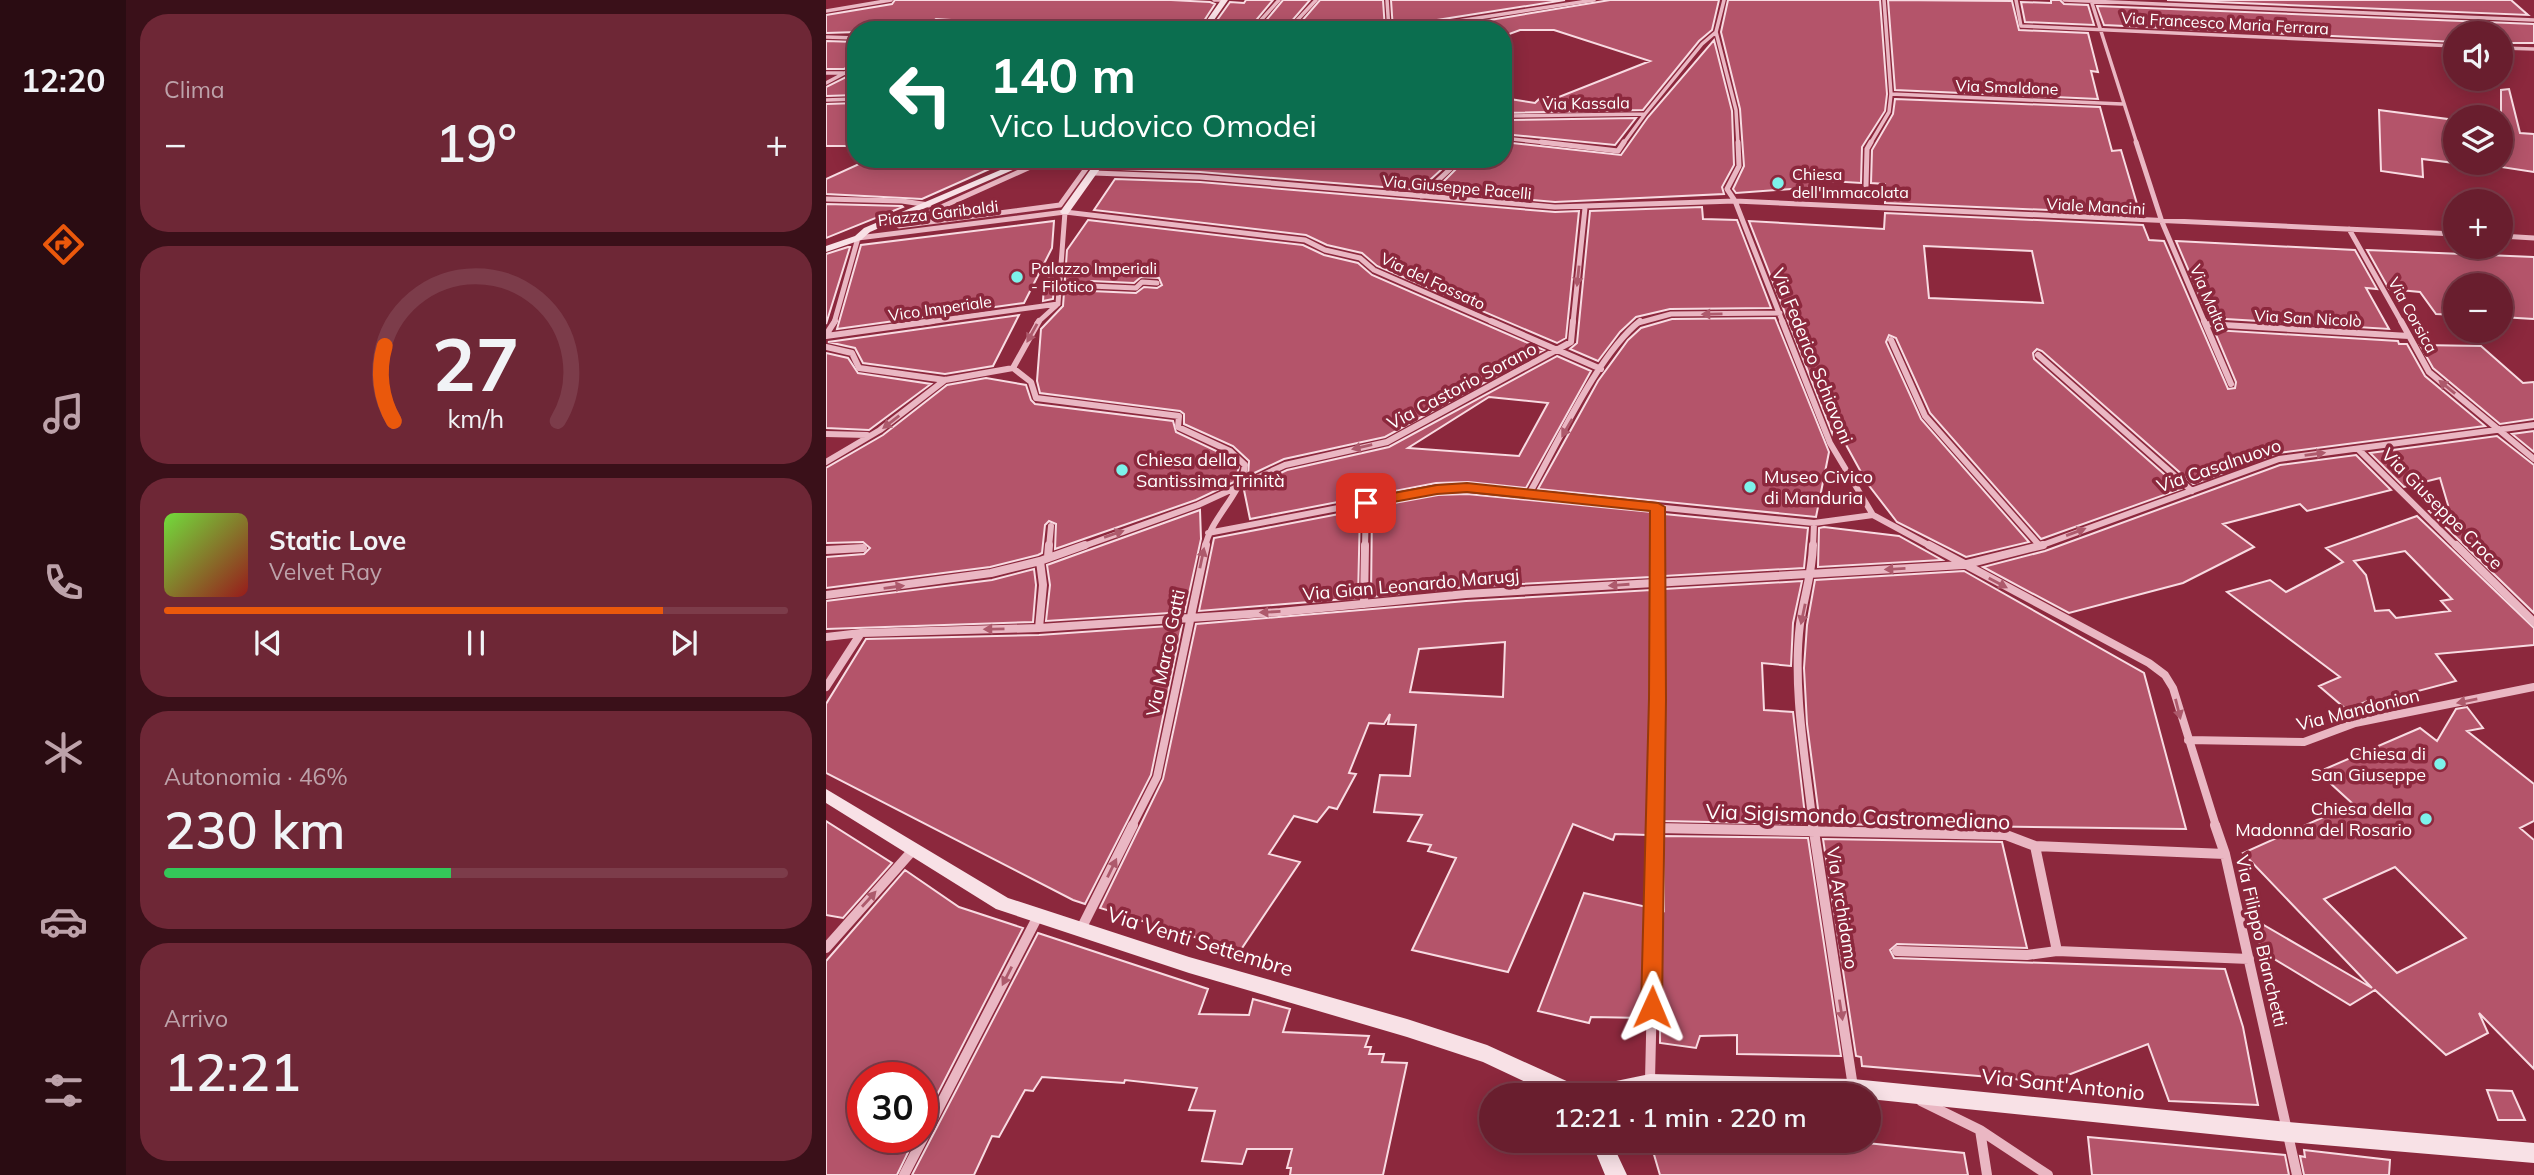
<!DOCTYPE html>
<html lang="it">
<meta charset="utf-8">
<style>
body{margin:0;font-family:Mulish,sans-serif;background:#6e2736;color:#f1f3f6;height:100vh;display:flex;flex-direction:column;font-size:26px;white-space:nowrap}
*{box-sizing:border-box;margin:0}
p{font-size:23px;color:#bda2aa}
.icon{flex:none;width:38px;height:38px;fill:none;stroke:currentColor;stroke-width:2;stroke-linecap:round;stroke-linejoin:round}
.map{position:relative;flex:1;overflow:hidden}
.side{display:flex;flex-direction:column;gap:14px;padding:14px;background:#3a1019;width:700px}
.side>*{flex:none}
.banner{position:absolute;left:21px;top:21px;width:665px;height:147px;border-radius:28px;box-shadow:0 4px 18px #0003,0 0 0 2px #7c3c4a;background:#0b6e4f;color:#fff;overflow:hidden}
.controls{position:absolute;left:1617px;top:21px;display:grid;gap:14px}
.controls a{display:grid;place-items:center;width:70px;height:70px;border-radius:50%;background:#691e2e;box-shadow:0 4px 18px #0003,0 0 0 2px #7c3c4a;font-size:35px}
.speed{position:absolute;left:21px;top:1062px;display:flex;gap:14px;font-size:35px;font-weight:700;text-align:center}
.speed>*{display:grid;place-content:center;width:91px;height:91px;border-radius:50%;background:#691e2e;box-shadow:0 4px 18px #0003,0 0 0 2px #7c3c4a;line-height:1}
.speed .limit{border:10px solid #d22;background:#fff;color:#111}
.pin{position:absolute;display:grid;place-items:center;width:60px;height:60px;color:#fff;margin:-30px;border-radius:14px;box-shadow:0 4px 10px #0006}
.me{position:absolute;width:77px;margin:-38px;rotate:1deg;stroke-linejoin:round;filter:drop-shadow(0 0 5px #0008)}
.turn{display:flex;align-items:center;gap:24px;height:147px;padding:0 28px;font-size:32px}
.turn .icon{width:91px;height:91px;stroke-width:2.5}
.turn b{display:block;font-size:49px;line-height:60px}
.big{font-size:52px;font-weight:600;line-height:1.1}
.side .tile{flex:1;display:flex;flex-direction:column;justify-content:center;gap:10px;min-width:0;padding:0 24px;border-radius:28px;background:#6e2736}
.side .dial{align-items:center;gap:0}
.dial svg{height:182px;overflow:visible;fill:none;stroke:#7c3c4a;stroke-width:7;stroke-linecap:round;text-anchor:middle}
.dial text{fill:#f1f3f6;stroke:none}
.song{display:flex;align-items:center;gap:21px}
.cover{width:84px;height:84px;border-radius:10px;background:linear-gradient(135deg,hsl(100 70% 55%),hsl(0 70% 35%))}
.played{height:7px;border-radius:4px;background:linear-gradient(90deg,#ea580c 80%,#7c3c4a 80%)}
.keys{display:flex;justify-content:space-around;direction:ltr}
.heat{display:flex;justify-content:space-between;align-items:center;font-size:38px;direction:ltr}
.charge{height:10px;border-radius:5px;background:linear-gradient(90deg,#34c759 46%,#7c3c4a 0)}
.trip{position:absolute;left:653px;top:1083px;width:402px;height:70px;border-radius:35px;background:#691e2e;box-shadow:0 4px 18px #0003,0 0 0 2px #7c3c4a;font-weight:600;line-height:70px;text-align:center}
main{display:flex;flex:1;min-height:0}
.tab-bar{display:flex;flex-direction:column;width:126px;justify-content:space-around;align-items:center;background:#2a0c12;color:#bda2aa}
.tab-bar .icon{width:49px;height:49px}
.tab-bar .on{color:#ea580c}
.tab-bar b{font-size:32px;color:#f1f3f6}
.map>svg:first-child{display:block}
</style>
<main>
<nav class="tab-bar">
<b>12:20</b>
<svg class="icon on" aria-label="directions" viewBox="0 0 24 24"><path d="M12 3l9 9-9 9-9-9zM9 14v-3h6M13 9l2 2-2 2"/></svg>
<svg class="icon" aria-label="music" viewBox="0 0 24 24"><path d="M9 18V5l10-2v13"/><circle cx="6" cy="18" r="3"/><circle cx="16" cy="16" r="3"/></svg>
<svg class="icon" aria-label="phone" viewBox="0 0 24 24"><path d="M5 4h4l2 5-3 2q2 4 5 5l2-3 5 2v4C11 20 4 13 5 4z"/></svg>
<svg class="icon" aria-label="climate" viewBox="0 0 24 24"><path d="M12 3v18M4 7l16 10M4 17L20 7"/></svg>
<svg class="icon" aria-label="car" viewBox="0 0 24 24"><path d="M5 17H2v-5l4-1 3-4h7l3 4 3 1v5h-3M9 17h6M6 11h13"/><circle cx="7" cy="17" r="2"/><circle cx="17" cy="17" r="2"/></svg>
<svg class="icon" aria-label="filters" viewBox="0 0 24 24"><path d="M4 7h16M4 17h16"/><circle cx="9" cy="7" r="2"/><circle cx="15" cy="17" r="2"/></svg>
</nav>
<section class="side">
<div class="tile"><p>Clima</p>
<div class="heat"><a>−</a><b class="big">19°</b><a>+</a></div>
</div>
<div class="tile dial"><svg viewBox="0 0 100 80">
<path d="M14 69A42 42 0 1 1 86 69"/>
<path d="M14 69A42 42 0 0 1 10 36" stroke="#ea580c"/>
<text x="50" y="56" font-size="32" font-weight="700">27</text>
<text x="50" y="72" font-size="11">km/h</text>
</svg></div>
<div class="tile">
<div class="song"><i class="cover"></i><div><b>Static Love</b><p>Velvet Ray</p></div></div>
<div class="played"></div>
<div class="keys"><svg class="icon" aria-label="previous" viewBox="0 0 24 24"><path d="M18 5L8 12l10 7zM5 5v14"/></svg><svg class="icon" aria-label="pause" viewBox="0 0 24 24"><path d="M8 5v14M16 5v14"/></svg><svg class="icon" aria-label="next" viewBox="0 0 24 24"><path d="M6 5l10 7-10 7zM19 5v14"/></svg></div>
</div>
<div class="tile"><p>Autonomia · 46%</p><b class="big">230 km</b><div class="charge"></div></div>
<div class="tile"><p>Arrivo</p><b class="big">12:21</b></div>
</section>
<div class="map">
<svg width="1708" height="1175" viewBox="0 0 1708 1175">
<rect width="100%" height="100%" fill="#8c283d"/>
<!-- building -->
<path fill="#b4546a" stroke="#f8dbe2" stroke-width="2" fill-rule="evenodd" d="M69,0H345L384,2L389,4L372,30H192L188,24L110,19L95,30L0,33V15L66,4Z
M420,0H447L422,30H384L404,2L418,3Z
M457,0H484L458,30H432Z
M494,0H557L559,30H518L529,26V22L525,20L512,21L509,30H468Z
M565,0H739L573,26L570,30H567Z
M784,0H893L886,30L873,41L817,110L677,113V98L709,103L715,97H733L824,61L728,30H694L678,36L677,30H604Z
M902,0H1054L1061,94L1059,111L1036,147L1035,183L988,180L991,187L910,193L907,189L918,166L914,109L895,32Z
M1062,0L1186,1L1193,30L1262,33L1272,72L1265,71L1272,99L1069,90Z
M1225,0H1234L1238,4L1262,5L1268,25L1199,22L1195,2L1225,3Z
M1341,0H1685L1702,15Z
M1271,6L1708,24V43H1675V33H1629V42L1278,25Z
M888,40L906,111L908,165L896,187L898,194L729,202L608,191L640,159H677V142L795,155L822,117Z
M0,41L30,42V63L18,69H0Z
M30,72V95L0,96V87Z
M1683,89L1694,133L1708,134V172L1675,167V90Z
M1069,99L1274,107L1286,151L1295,150L1314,214L1059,203V184L1045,183L1046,150L1067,114Z
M30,103V146H0V104Z
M1553,110L1629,120V163L1596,159L1597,177L1555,171Z
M810,118L789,145L677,134V124L682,120Z
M44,159H186L96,199L0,194V179Z
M302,159H627L593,190L374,172L296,169Z
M289,179L374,182L729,212L753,211L740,338L731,343L551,266L536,253L501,245L480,235L268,210Z
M0,204L76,206L77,207L0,238Z
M876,207L877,219L911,220L945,308L844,309L810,317L794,332L772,361L744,349L751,343L764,211Z
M1059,213L1317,225L1323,240L1338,241L1402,389L1409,388L1410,382L1388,330L1572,341L1573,344H1581L1599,376L1659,426L1452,453L1367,484L1216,351L1211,349L1207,353L1208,359L1355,489L1215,539L1104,413L1070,338L1063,335L1060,342L1095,419L1203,542L1140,557L1071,522L1041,483L1008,423L1006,433L923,221L1058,229ZM1098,246L1206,251L1217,303L1103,298Z
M262,220L477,245L498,255L532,263L546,275L718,350L559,437L458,459L422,476L423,461L407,446L358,424V414L354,411L214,393L211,381L215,329L237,306L241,250ZM315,277L333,278L336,285L331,288L318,287L310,293L265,291L260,286L265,281L308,283Z
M228,221L226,248L198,303L11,329L35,245Z
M1350,241L1529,250L1551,289L1540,288L1563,329L1383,318Z
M22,247H24L0,324V254Z
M1541,250L1708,257V319L1675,317V285H1629V315L1610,314L1594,292L1563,289Z
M229,268L227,299L217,301L218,285Z
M193,315L167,366L119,374L37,363L29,348L2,342Z
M949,318L1003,452L990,517L712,489L772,381L802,340L815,328L846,319Z
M1594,345L1655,346L1697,383L1708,382V419L1674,424L1607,368Z
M0,353L22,358L32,373L105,384L43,430L0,428Z
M731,356L765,371L700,488L642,482L610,483L424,519L418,490L461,470L563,447ZM663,397L722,403L693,456L582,448Z
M160,378L200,385L205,400L209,404L347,421L350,432L401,456L413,467L411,474L408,482L370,500L229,549L230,524L223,521L219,525L216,553L212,555L164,567L0,588V557L38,554L44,548L37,542L0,543V468L57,435L121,385Z
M1708,431V452L1686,434Z
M1671,436L1708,465V613L1603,511L1622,505L1614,478L1578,487L1544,453Z
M1530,455L1565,490L1481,511L1474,504L1397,524L1428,547L1357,583L1243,613L1157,567L1219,551L1454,465Z
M641,494L826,512L825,577L640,587L545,597L546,507L612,495Z
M374,510L375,539L359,612L220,621L224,585L221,565Z
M534,510L532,598L373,611L388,538Z
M838,514L982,528L978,568L838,576Z
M1591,516L1708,628V645L1610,654L1630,681L1547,703L1544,700L1521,710L1493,686L1514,677L1401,592L1444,580L1460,592L1517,562L1500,548ZM1579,551L1626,599L1615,601L1624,611L1570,618L1563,610L1549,611L1540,575L1528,561Z
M998,527L1073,536L1116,560L992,567L993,528Z
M208,569L210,585L207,622L0,629V601L166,580Z
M1138,571L1318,673L1360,829L994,824L981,724L978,668L981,625L989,580Z
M976,581L967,623L965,666L936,663L938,710L967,712L980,824L837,821L838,589Z
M825,590L822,835L789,834L787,840L747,824L682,972L586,950L630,858L602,851L605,845L582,841L596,815L548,812L554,775L584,776L590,725L562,724L564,714L558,724L543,723L523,773L530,774L511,809L503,807L491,822L468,816L443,854L474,862L414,951L274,908L337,779L370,624L640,601ZM679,642L677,697L584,692L593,649Z
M356,625L325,775L259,904L247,900L0,773V704L40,639L213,635Z
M1641,707L1657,728L1641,731L1708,784V821L1694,828L1708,840V1069L1653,1013L1662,1033L1620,1055L1549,990L1524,1005L1435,951L1429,920L1546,988L1417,853L1527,804L1492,772L1594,728L1611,741L1630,709ZM1569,867L1640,938L1571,973L1498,899Z
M0,821L66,863L17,918L0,915Z
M837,836L982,838L1015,1056L911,1054V1035L874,1036L870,1048L834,1043L835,910L838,911Z
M997,839L1176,842L1201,948L1071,944L1064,950L1068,958L1399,969L1417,1027L1432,1105L1343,1101L1322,1044L1224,1082L1036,1066L1035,1057L1030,1056Z
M79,870L133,907L197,928L96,1124V1078H37V1138H89L71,1175H0V961Z
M758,893L821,907L818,1018L765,1017L763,1023L712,1011Z
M212,933L382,989L373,1014L423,1015L427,999L464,1009L457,1032L543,1036L539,1047H545L543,1054H558L556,1062L581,1063L557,1175H464L465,1168H461L466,1149H421L416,1164L376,1161L389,1111L363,1110L371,1088L299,1080L298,1083L216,1077L207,1091L199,1090L173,1137L166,1136L148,1175H86Z
M1661,1090L1686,1091L1699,1120H1672Z
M1262,1137L1459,1155L1463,1175H1266Z
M824,1141H1021L1138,1153L1142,1175H834Z
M1478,1150L1564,1160L1563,1175H1478L1474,1156L1479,1157Z"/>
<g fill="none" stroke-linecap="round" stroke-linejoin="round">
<!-- street-far4 -->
<path stroke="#eab7c3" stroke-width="3.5" d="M388,0H399
M561,0L563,30
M898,0L890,32L910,110L912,144
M1190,0L1195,26L1629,46
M1238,0L1708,20
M1265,0L1311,144
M0,11L65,0
M99,30L110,23L188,28
M426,30L453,0
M462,30L490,0
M513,30L514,25L525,24
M574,30L768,0
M0,37L30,38
M1675,48L1708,49
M0,73H17
M0,83L30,67
M1065,94L1296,104
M0,100L30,99
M677,120L680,116L819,114L876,44L890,32
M677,138L730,144
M797,144L819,114
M1044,144L1063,112L1065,94L1058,0"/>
<!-- street-far3 -->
<path stroke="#eab7c3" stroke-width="5" d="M715,142L792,151L798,142
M912,142L913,166L901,189L909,201L957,323
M1310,142L1336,222L1379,323
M222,159L73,226L234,205L267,159
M268,173L374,177L729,207L909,201L1629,234
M1040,186L1041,149L1045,142
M595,196L635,159
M0,199L76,201L103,205
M1523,229L1576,323
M1675,236L1708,238
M265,286L310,288L316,282L331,283
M232,304L239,212
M8,323L32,238L239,212L479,240L499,250L534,258L548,270L669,323
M95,323L232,304
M211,323L232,304
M747,323L759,208
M812,323L845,314L954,313"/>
<!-- street-far2 -->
<path stroke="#eab7c3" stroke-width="6" d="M665,321L775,369
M956,321L1004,443L1047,515L1106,547
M1378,321L1405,384
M1575,321L1603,372L1708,459
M1380,324L1583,336
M0,335L9,321
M0,336L107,321
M1065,340L1099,416L1214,546
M0,347L26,353L33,368L119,380L187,368L205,382L210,398L353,416L352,427L404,451L419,465C415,496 385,517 379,547
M1212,355L1366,491
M187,368L213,321
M0,434L41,435
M1532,449L1631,547
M0,462L54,430L119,380
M703,494C731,445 771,355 814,321
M382,533L611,489L641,488L988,523L1047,515
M223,547L225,526
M255,547L372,505L459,465L561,442L745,342L747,321
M539,547L540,503
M832,547V507
M987,547L988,523
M1211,547L1453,459L1708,425"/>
<!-- street-far1 -->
<path stroke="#eab7c3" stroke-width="8" d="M987,545C986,575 978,596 974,624C966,688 980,762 987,826
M1103,545L1323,663L1339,675L1347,688L1390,826
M1630,545L1708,622
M0,550L37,548
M222,557L223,545
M0,595L165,573L214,561L259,545
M538,604L539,545
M213,628L217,585L214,561
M0,637L35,633L213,628L454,612L640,594L1137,565L1217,545
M0,687L35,633
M1362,740L1478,742L1529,723L1708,687
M306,826L331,777L380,545
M830,826L832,545"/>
<!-- street -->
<path stroke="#eab7c3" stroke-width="10" d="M987,825L1027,1087
M1389,825L1399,854L1471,1175
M830,828L1180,835L1209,846L1399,854
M1209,846L1231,951L1423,959
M255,929L307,825
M0,948L87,850
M1071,951L1201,955L1231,951
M824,1080L830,825
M1095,1101L1154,1130L1222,1175
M1154,1130L1161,1175
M78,1175L212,916"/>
<!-- secondary -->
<path fill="#f8e1e6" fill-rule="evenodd" d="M395,0H402L381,30H374Z
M200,159H212L44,232L35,240L0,252V246L29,236L38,228Z
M272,159H281L242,214H236L234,212Z
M0,789L182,898L363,957L581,1019L661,1045L756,1088L824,1074L1027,1079L1462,1122L1708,1143V1163L1462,1142L1043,1099V1096L824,1092L809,1096H729L657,1062L581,1037L363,973L170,909L0,803Z
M765,1141H785L801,1175H779Z"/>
</g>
<!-- one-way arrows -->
<defs><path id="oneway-solid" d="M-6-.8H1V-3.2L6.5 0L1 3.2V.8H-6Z" transform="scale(1.75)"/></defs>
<g fill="#ad5a6c">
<use href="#oneway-solid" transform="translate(752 276) rotate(96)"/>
<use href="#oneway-solid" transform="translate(886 314) rotate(179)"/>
<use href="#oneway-solid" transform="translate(206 333) rotate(119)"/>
<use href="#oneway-solid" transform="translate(1621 387) rotate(-141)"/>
<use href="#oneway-solid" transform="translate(65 422) rotate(142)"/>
<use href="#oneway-solid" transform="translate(741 428) rotate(120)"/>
<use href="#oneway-solid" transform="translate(536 447) rotate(167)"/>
<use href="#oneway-solid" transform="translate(1489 454) rotate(-8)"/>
<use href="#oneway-solid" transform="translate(1250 532) rotate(-20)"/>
<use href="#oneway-solid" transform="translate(288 534) rotate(-19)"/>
<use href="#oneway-solid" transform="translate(376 558) rotate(-78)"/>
<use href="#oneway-solid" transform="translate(1069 569) rotate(177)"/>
<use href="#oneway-solid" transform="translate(1172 583) rotate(28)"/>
<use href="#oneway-solid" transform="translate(793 585) rotate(176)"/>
<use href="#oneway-solid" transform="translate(68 587) rotate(-8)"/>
<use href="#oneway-solid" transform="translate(444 612) rotate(177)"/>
<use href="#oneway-solid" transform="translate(977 614) rotate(102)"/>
<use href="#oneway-solid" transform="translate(168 629) rotate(179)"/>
<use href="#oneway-solid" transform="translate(1641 701) rotate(169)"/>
<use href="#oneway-solid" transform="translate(1352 709) rotate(76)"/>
<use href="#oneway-solid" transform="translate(286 868) rotate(-64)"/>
<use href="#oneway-solid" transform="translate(43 899) rotate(-48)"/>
<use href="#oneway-solid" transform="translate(181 976) rotate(117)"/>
<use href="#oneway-solid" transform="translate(1015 1010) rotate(81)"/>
</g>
<!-- route -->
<path fill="#ea580c" stroke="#983908" stroke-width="2" d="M641,483L832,503L839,507L840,699L836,1007L833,1013L826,1016L818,1013L815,1007L823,699L824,511L641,492L611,494L540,507L533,503L540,498L611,485Z"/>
<!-- markers -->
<g fill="#7df2ea" stroke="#8c283d" stroke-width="2.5">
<circle cx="952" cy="183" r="7"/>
<circle cx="191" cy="277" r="7"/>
<circle cx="296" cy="470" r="7"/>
<circle cx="924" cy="487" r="7"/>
<circle cx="1614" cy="764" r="7"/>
<circle cx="1600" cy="819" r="7"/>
</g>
<g text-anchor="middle" stroke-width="7" stroke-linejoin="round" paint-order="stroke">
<!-- far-street labels -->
<g font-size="16" fill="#fff" stroke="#8c283d">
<text transform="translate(1399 23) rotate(3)" y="6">Via Francesco Maria Ferrara</text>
<text transform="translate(1181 87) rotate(2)" y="6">Via Smaldone</text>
<text transform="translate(760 103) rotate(-1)" y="6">Via Kassala</text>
<text transform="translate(631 187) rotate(5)" y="6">Via Giuseppe Pacelli</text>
<text transform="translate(1270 206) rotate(3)" y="6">Viale Mancini</text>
<text transform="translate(112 213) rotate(-7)" y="6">Piazza Garibaldi</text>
<text transform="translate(607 281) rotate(25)" y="6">Via del Fossato</text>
<text transform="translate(1383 298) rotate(67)" y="6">Via Malta</text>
<text transform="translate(114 308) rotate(-8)" y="6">Vico Imperiale</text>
<text transform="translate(1587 315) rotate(61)" y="6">Via Corsica</text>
<text transform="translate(1482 318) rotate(3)" y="6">Via San Nicolò</text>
</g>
<!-- far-poi labels -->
<g font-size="16" fill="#fff" stroke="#8c283d" text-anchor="start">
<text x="966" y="180">Chiesa<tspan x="966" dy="18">dell'Immacolata</tspan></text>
<text x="205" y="274">Palazzo Imperiali<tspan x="205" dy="18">- Filotico</tspan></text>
</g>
<!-- street labels -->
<g font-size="18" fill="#fff" stroke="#8c283d">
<text transform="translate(986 356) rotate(68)" y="6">Via Federico Schiavoni</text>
<text transform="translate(636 386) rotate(-28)" y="6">Via Castorio Sorano</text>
<text transform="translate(1393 466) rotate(-19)" y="6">Via Casalnuovo</text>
<text transform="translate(1616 509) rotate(45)" y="6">Via Giuseppe Croce</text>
<text transform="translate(585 585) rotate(-5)" y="6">Via Gian Leonardo Marugj</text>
<text transform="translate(340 653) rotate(-78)" y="6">Via Marco Gatti</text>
<text transform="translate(1532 710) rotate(-14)" y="6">Via Mandonion</text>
<text transform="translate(1016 908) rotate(81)" y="6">Via Archidamo</text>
<text transform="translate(1435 941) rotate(77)" y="6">Via Filippo Bianchetti</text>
</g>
<!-- poi labels -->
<g font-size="18" fill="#fff" stroke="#8c283d" text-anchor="start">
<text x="310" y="466">Chiesa della<tspan x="310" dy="21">Santissima Trinità</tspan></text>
<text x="938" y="483">Museo Civico<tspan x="938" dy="21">di Manduria</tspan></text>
<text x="1600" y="760" text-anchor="end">Chiesa di<tspan x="1600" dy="21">San Giuseppe</tspan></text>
<text x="1586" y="815" text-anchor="end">Chiesa della<tspan x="1586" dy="21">Madonna del Rosario</tspan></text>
</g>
<!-- near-street labels -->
<g font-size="21" fill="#fff" stroke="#8c283d">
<text transform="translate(1032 817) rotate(2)" y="7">Via Sigismondo Castromediano</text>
<text transform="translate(374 942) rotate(17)" y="7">Via Venti Settembre</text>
<text transform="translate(1237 1085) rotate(6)" y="7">Via Sant'Antonio</text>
</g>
</g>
</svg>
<div class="controls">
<a><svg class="icon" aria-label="sound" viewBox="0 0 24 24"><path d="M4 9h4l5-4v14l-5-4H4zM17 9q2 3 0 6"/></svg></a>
<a><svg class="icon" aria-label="layers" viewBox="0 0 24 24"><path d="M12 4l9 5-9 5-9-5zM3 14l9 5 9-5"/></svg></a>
<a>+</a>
<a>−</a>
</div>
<div class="speed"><div class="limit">30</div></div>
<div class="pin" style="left:540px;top:503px;background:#d93025"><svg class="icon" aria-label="arrive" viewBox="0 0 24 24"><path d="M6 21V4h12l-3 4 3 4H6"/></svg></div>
<svg class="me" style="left:826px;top:1007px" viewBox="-20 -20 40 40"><path d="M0-17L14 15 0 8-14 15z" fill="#ea580c" stroke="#fff" stroke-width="4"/></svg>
<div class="trip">12:21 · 1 min · 220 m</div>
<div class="banner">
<div class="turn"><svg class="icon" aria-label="left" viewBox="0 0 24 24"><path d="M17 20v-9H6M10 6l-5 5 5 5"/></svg><div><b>140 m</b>Vico Ludovico Omodei</div></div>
</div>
</div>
</main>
